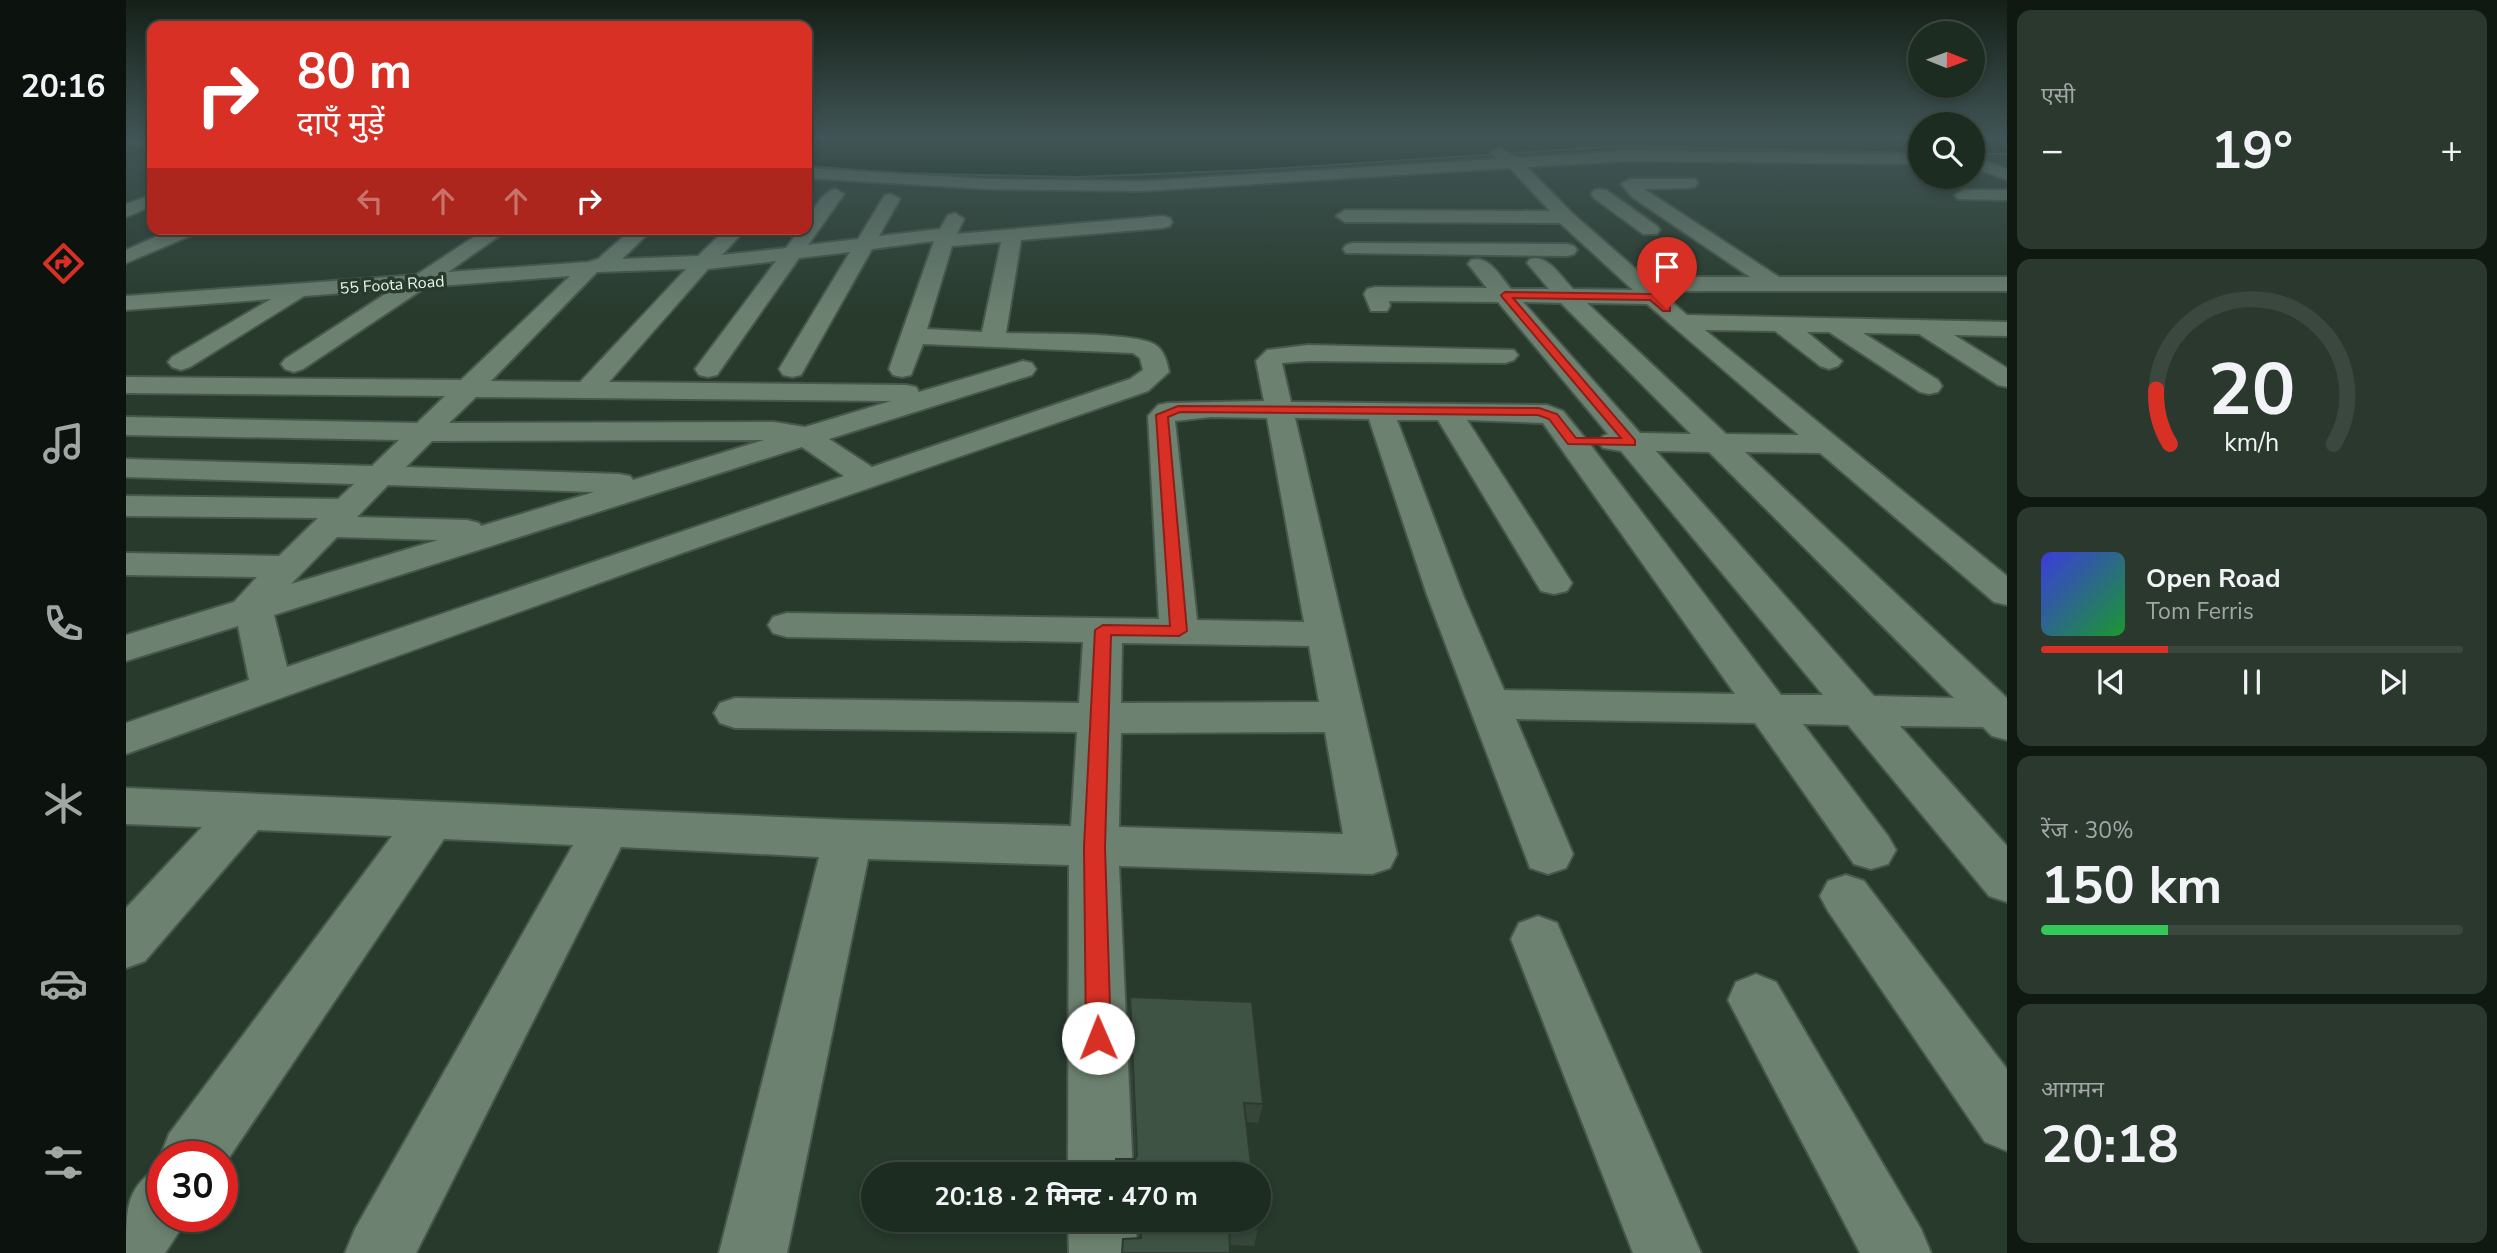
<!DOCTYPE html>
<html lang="hi">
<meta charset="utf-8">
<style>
body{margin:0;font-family:"Nunito Sans","Noto Sans Devanagari",sans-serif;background:#2a382e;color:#f1f3f6;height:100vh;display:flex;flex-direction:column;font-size:26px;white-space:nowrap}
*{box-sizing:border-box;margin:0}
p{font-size:23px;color:#a0a7a5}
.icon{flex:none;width:38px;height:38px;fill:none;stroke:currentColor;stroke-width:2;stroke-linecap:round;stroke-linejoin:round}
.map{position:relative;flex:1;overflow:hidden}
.details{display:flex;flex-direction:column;gap:10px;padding:10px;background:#101812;width:490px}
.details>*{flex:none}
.banner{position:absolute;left:21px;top:21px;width:665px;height:214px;border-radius:14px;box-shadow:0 4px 10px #0003,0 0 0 2px #3b483f;background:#d93025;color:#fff;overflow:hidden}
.needle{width:46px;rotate:91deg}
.buttons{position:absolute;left:1782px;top:21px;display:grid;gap:14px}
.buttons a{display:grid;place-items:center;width:77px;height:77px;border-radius:50%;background:#1d2c21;box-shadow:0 4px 10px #0003,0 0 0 2px #3b483f;font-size:35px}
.speed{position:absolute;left:21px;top:1141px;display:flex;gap:14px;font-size:35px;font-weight:700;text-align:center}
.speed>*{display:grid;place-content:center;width:91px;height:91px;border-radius:50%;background:#1d2c21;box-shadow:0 4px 10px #0003,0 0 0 2px #3b483f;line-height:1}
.speed .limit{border:10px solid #d22;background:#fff;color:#111}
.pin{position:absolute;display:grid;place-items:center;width:60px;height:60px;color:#fff;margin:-72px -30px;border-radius:50% 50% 50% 0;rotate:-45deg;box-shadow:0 0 7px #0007}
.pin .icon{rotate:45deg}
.me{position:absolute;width:77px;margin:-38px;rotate:359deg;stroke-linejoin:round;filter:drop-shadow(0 0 5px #0008)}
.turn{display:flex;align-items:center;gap:24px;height:147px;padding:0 35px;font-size:32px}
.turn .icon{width:91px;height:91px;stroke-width:2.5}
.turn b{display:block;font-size:49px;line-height:60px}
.lanes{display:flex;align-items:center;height:66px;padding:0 35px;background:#0003;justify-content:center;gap:35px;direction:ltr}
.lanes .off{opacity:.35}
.big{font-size:52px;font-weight:700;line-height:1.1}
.details .tile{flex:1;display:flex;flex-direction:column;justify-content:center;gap:10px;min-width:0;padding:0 24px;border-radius:14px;background:#2a382e}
.details .dial{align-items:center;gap:0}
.dial svg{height:182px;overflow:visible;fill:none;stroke:#3b483f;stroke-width:7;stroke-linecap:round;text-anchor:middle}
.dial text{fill:#f1f3f6;stroke:none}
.song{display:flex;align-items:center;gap:21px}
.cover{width:84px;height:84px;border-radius:10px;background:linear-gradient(135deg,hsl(240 70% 55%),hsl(130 70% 35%))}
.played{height:7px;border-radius:4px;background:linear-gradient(90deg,#d93025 30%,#3b483f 30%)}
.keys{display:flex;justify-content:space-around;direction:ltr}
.heat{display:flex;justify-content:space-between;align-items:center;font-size:38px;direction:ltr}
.charge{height:10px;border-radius:5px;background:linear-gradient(90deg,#34c759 30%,#3b483f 0)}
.trip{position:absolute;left:735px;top:1162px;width:410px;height:70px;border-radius:35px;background:#1d2c21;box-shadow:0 4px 10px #0003,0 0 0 2px #3b483f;font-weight:700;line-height:70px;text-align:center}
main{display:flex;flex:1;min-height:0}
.dock{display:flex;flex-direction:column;width:126px;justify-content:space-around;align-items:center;background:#0c120d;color:#a0a7a5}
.dock .icon{width:49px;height:49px}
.dock .on{color:#d93025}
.dock b{font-size:32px;color:#f1f3f6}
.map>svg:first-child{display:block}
</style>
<main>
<nav class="dock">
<b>20:16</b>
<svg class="icon on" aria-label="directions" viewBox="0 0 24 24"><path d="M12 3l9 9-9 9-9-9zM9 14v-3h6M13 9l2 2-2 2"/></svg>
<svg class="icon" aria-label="music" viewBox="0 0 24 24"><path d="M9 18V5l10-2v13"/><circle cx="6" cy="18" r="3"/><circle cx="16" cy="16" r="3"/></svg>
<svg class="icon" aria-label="phone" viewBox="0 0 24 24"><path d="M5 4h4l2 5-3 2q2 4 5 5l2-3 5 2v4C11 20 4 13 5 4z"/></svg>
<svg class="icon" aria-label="climate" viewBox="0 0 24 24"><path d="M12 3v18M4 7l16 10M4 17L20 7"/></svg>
<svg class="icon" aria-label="car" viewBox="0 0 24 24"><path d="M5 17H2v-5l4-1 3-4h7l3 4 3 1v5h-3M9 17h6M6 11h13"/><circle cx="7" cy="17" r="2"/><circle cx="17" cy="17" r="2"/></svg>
<svg class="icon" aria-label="filters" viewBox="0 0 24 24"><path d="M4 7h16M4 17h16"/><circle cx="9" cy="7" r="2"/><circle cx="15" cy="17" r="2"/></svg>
</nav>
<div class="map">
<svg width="1881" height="1253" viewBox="0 0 1881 1253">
<rect width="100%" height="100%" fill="#273a2c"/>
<!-- water -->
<path fill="#00200a" stroke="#455f4d" stroke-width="2" d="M681,139H1794V153L1496,146L1127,170L952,177L767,173L681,166Z
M1846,139H1881V154H1846Z"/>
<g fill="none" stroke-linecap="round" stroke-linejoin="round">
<!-- minor casing -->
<g stroke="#47574b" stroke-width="4">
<path id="minor" d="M0,139H26V146L0,145Z
M1373,148L1392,158L1501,151L1794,154V164L1501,161L1401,167L1446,213L1519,277H1624L1506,197L1495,184L1504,179H1569L1572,183L1569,187L1563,188L1518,189L1653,277H1881V291H1533L1561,315L1881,322V336L1828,335L1881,368V387L1872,385L1793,334L1737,333L1812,380L1816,386L1812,392L1803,394L1794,392L1703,332H1681L1716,361L1712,366L1703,369L1694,366L1649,331L1579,330L1881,576V605L1868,602L1694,453L1619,452L1881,698V740L1866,736L1857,727L1774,726L1881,846V902L1863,896L1722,725L1677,724L1762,836L1770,850L1762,864L1745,869L1728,864L1629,723L1390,719L1447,854L1440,868L1422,874L1404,868L1301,595L1243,419L1169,418L1271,854L1264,868L1246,874L993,866L1007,1174H942L943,865L742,859L661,1253H593L693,857L495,847L290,1253H219L229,1229L447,845L318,839L96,1168V1157H37V1164L34,1157L43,1134L266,836L132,830L19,961L0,968V908L76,827L0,824V788L722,820L945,826L951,732L609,728L594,723L588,713L594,703L609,698L953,703L957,642L661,637L647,633L642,625L647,617L661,613L1033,619L1022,416L1032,405L1042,403L1138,401L1130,361L1141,350L1182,345L1388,350L1392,355L1388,360L1379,363L1182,361L1156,363L1165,402L1421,405L1437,411L1463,443L1655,695H1697L1495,451L1477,448L1472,442L1477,436L1482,434L1372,302L1263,301L1264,306L1261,311H1245L1238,294L1241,289L1249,287L1361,288L1342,264L1345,260C1363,255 1374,276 1385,289H1423L1401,263L1404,259C1422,254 1435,277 1447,289L1507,290L1434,223L1219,222L1210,216L1219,210L1424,211L1384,168L1018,191L860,189L681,178V168L860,179L1018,181L1372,159L1365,153ZM1397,302L1435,303L1565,434L1514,433ZM1461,303L1521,304L1673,435L1600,434ZM1085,417L1141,418L1178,622L1071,620L1049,421ZM1271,420H1312L1410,583L1415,591L1428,594L1441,591L1446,583L1341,420L1417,423L1609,694L1378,690L1337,595ZM1530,451L1583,452L1828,698L1748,696ZM996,643L1183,646L1193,702L995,703ZM1199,732L1217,834L993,827L995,733Z
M1846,156L1881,169V180L1846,167Z
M709,189L718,194L682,245L732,239L759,195L765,194L774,199L753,236L814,229L822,215L829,213L838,219L831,234L1037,216L1044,218L1046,222L1044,226L1037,228L895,240L880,333C910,334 1006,332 1028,344C1038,350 1041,361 1043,372L1022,391L559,552L0,754V723L123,680L112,626L0,661V635L108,602L131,577L0,575V553L153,556L192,518L0,516V496L212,499L228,484L0,477V459L246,466L273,440L0,435V417L291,423L319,396L0,393V377L335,380L444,276L300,287L177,369L168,372L159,369L155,364L159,359L267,289L178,296L64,367L55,370L46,367L42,362L46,357L145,299L0,310V296L290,275L360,229H383L322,272L462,262L472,259L506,229H527L496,259L572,256L600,229H620L596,255L660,248L674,229H681C681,216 696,192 709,189ZM808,241L763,369L767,375L776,377L785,375L797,344L1007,353L1014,358L1017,370L1004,379L746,467L703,439L906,375L910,369L906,363L897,361L793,392L790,387L780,385L483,382L582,269L650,261L569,369L573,375L582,377L591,375L673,258L724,252L653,369L657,375L666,377L675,375L746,249ZM875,242L856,332L801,329L826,246ZM560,269L454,382L365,381L471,272ZM350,397L765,401L679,427L648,422L323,423ZM638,440L507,480L504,476L493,474L280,467L306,441ZM676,447L718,476L161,667L148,615ZM262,485L468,492L355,526L353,523L341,520L231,517ZM211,537L312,540L165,584Z
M1474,189L1480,190L1531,226L1534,230L1531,234H1517L1468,198L1465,194L1468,190Z
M1838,190H1881V200L1832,199L1829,195Z
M26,195V206L0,217V204Z
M47,229H73L71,233L0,263V250Z
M1227,243L1441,244L1448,246L1451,250L1448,254L1441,256L1220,253L1217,249L1220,245Z
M1720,875L1738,881L1881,1069V1151L1859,1142L1702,911L1694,896L1702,881Z
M1412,916L1431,923L1575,1253H1507L1385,939L1393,923Z
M1630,974L1650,982L1795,1229L1805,1253H1734L1602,1000L1610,982Z
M37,1165V1216H63L60,1221L39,1253H0C0,1207 0,1185 37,1165Z
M942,1220H1010L1011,1253H943Z"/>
</g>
<!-- minor -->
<use href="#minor" fill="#6c8170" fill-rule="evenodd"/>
</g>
<!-- wall -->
<path fill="#36473a" d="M1004,997L1137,1104L1132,1123L1120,1122L1126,1174H989L990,1159L1009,1158L1002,1016Z
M1013,1220H1131L1132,1229L1128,1246L1104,1245V1253H996L997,1239L1013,1238Z"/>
<!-- building -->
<path fill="#3f5344" stroke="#2c3a30" stroke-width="2" d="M1004,997L1126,1002L1137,1104L1118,1103L1126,1174H990V1159H1009L1011,1156Z
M1015,1220H1131L1132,1229L1103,1228L1104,1253H996L997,1239L1015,1238Z"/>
<!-- sky -->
<linearGradient id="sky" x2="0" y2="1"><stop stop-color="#152018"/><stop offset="0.44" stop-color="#415556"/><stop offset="1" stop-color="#415556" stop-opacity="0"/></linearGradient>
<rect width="1881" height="315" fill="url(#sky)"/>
<!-- route -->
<path fill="#d93025" stroke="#8d1f18" stroke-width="2" d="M1379,292L1527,294L1544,307V311H1537L1524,300L1387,298L1509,440V445L1442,444L1423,419L1412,415L1054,412L1042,417L1061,631L1053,636L985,635L979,847L985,1038L981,1046L972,1049L964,1046L960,1038L958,847L969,630L977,625L1044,626L1030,415L1052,406L1413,408L1431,414L1450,438H1495L1376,297L1375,295Z"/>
<g text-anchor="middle" stroke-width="7" stroke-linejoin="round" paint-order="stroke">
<!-- far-street labels -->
<g font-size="16" fill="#e7f2e9" stroke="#273a2c">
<text transform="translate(266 284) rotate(-4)" y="6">55 Foota Road</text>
</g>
</g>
</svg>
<div class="buttons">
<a><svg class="needle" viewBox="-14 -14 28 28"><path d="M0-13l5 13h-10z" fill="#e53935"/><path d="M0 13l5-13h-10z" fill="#a0a7a5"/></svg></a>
<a><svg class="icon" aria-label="search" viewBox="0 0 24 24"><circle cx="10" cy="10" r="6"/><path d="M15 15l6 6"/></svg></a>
</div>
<div class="speed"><div class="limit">30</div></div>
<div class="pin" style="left:1541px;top:309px;background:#d93025"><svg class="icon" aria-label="arrive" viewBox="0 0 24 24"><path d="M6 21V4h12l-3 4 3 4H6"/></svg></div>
<svg class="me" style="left:972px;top:1038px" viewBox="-20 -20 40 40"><circle r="19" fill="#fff"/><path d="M0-13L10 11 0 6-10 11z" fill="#d93025"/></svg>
<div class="trip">20:18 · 2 मिनट · 470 m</div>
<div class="banner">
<div class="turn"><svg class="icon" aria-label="right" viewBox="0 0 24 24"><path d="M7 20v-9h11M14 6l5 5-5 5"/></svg><div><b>80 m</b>दाएँ मुड़ें</div></div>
<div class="lanes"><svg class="icon off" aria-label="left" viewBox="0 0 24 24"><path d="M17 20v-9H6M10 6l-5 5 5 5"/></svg><svg class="icon off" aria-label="ahead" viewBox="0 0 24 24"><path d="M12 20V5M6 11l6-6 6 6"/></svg><svg class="icon off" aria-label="ahead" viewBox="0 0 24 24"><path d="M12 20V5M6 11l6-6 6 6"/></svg><svg class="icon" aria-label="right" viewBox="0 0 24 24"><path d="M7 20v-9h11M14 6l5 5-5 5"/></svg></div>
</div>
</div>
<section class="details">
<div class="tile"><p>एसी</p>
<div class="heat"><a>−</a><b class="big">19°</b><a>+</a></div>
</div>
<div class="tile dial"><svg viewBox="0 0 100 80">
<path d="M14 69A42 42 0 1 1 86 69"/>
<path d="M14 69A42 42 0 0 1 8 45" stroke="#d93025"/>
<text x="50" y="56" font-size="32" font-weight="700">20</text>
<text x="50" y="72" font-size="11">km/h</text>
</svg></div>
<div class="tile">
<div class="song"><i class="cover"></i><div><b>Open Road</b><p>Tom Ferris</p></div></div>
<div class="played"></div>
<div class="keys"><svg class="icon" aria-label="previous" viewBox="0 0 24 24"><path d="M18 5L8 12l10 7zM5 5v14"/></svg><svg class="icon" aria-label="pause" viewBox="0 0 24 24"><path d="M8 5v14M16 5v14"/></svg><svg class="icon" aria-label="next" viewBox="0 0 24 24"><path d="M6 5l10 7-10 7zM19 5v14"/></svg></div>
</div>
<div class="tile"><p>रेंज · 30%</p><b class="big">150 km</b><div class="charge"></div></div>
<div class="tile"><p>आगमन</p><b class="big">20:18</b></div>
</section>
</main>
